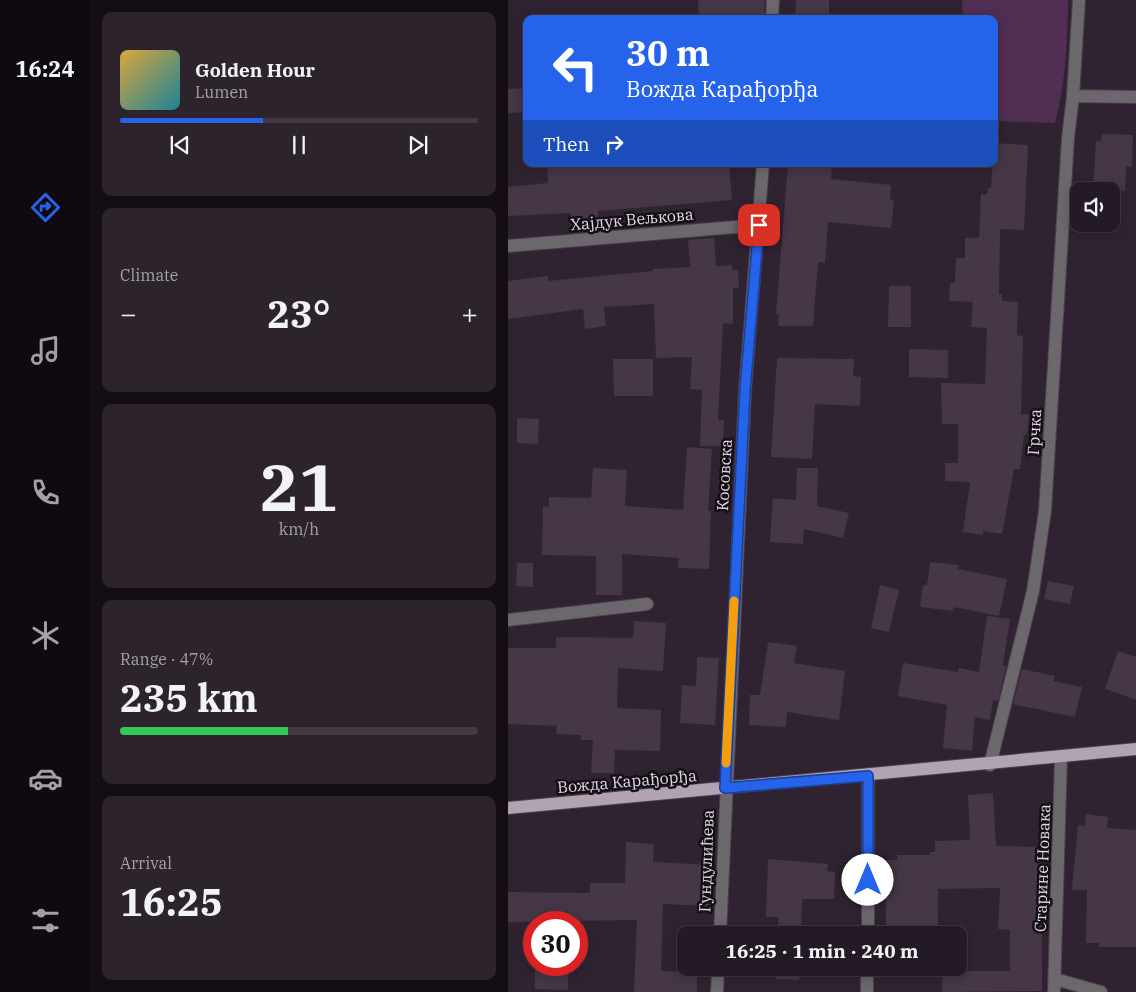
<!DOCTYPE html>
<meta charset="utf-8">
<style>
body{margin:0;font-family:"IBM Plex Serif",serif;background:#2c232d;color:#f1f3f6;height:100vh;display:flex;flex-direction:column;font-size:19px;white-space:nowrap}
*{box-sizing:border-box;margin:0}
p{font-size:16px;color:#a3a1a7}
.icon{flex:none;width:28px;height:28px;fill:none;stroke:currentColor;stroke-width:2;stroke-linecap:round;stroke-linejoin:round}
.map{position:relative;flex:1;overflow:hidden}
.details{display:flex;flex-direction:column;gap:12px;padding:12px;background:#140e14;width:418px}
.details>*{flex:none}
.guide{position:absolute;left:15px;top:15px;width:475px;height:152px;border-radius:10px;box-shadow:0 2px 12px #0003,0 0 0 1px #413842;background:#2563eb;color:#fff;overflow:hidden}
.fabs{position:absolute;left:562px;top:182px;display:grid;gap:10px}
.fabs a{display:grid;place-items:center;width:50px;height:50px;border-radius:10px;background:#241a25;box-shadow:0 2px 12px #0003,0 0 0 1px #413842;font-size:25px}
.speed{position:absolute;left:15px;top:911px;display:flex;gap:10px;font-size:25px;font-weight:700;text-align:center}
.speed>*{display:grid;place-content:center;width:65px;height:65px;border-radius:50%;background:#241a25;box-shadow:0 2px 12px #0003,0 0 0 1px #413842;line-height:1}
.speed .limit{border:8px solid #d22;background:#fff;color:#111}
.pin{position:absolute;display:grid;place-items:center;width:42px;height:42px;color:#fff;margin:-21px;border-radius:10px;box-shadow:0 2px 8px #0006}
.me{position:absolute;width:55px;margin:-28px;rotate:0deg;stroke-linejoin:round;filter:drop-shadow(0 0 4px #0008)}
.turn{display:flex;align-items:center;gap:18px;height:105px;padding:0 20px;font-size:22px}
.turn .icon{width:65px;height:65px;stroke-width:2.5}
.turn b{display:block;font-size:35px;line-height:42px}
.then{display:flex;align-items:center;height:48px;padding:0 20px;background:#0003;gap:10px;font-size:19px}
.big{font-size:38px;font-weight:700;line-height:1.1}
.details .tile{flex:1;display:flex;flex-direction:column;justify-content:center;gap:8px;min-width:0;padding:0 18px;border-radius:10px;background:#2c232d}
.details .dial{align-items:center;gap:0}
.dial b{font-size:65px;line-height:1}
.song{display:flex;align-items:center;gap:15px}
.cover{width:60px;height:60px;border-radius:8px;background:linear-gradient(135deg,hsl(40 70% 55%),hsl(190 70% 35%))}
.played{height:5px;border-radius:2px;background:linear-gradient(90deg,#2563eb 40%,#413842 40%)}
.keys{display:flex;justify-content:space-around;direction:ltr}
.heat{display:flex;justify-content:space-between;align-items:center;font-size:28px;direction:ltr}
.charge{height:8px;border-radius:4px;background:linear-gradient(90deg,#34c759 47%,#413842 0)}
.trip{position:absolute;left:169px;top:926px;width:290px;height:50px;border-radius:10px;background:#241a25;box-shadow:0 2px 12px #0003,0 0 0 1px #413842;font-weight:700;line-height:50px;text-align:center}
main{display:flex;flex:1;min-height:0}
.dock{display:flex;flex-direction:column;width:90px;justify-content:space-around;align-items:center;background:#0e0a0f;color:#a3a1a7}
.dock .icon{width:35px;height:35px}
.dock .selected{color:#2563eb}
.dock b{font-size:22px;color:#f1f3f6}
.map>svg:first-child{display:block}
</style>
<main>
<nav class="dock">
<b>16:24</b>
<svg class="icon selected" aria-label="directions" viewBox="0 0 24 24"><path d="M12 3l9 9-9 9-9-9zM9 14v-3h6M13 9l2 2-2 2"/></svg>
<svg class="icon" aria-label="music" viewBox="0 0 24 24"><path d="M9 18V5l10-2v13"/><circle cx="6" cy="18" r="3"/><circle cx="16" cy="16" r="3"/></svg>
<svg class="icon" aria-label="phone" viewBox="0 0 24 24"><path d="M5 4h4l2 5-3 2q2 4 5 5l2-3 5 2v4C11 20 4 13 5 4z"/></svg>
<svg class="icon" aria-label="climate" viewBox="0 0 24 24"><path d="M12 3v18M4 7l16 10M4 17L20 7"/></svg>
<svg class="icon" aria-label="car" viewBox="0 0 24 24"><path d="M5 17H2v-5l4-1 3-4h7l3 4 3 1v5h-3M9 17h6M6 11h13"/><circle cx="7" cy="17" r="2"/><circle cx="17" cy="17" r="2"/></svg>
<svg class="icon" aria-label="filters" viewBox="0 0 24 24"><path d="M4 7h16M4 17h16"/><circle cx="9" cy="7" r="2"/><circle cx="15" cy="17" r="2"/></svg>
</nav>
<section class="details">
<div class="tile">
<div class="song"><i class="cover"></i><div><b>Golden Hour</b><p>Lumen</p></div></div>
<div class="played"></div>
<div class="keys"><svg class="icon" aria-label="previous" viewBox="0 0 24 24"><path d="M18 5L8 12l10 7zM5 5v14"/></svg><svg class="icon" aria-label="pause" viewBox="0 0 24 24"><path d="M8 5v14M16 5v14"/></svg><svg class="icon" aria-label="next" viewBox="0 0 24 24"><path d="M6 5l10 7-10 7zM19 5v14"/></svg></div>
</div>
<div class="tile"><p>Climate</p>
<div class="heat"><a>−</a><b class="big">23°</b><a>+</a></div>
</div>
<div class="tile dial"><b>21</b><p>km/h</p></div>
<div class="tile"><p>Range · 47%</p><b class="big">235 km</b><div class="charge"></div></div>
<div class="tile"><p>Arrival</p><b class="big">16:25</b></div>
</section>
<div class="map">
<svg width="629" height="992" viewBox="0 0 629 992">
<rect width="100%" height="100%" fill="#302331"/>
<!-- green -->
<path fill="#512e54" d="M454,0H560C559,42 558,82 547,123L486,121V19H455Z"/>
<!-- building -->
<path fill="#453746" d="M190,0H257L256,15L191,19Z
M288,0H321V19H287Z
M19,88V112L0,113V89Z
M594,134L625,135L624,167L618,166L617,191H585L588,141L593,142Z
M486,143L520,145L516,230L492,229L491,294H494V301L510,302L509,335L515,336L513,414L521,415L519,435H516L512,469H506L494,534L475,531V535L455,532L462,482L437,481V463H450V424H434L433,383L477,384L479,328L463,327L465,302L441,301L442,283H447L448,258H457V238H471L473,194H479L480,188H483Z
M39,164H173V166L221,164L224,200L90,211V218L63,219V213L0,216V187L40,183Z
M280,164H324L323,179L383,185L382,199L386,200L383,228L320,222L317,263L310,262L305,326H270L271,314H268Z
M206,238L208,266L224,265V270H230L231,288H225V324L215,323L210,420H216L215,446H192L194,390L182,389L184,357L148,358L146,304L96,307L98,326L77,329L75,309L0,319V281L40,276V281L145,271V269L182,267L180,240Z
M381,286H403V327H380Z
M401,349L440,350V378L401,377Z
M269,358L346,359L345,376L353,377L352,406L307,404L304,459L263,457Z
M105,359H145V396H106Z
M9,418L31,419L30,444L9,443Z
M179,447L204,449L200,511H203L201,569L170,568L171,558L114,554V595H88V556L34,555L35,506L41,507V497L83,498L85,468L119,470L117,506L175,510Z
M289,468H310L309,506L341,513L335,538L296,529L295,544L262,542L265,498L288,500Z
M422,562L451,565L450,569L499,579L491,616L446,607L445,611L412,607L415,585H419Z
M9,563H25V587L8,586Z
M540,581L566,586L562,604L536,599Z
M372,585L391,590L381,632L363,628Z
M479,616L502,619L495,665L498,666L490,701L485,700L482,720L467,717L464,751L435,748L439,705L390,696L395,663L450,672L451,668L471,672Z
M126,621L158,623L155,671L110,668L109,708L153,710L152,751L107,750L106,773H83L85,740H73V735L48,734L49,726L0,724V648H48V637L125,638Z
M260,642L289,646L286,663L337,671L331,720L279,712L278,727L241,725L242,695H252Z
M610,651L629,657V700L597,689Z
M189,657L211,658L207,725L172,723L174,685L188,686Z
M514,669L547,676L545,681L574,687L567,717L505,704Z
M485,793L488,846L530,847L529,900H534V991L434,992L435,971H502V930L490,929L492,888L430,889V931L378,930V894H368V868H378V860H389V855H422V852H427V841L462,840L460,795Z
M578,814L600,817L599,828L629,830V947H591V943H578L579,890H564L570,825L577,826Z
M118,842L146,844L145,862L203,865L202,906L155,904L153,971L189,972V992H126L129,920L0,922V892L82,893V883H117Z
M260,859L320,864L319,871L327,872L326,899H294L293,935H270V917H258Z
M27,965H60V990L27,989Z
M268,968H292L291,980L268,979Z"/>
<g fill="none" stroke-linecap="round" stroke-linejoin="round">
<!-- minor casing -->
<g stroke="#4c404d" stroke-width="14">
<path id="minor" d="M264,19L265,0
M565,96L571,0
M0,246L251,225
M0,620L139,604
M482,765L525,591L537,511L560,138L565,96L629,97
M212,935L237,391L255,164
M360,935V776
M547,979L593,992
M209,992L210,968
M359,992V968
M546,992L553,757"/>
</g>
<!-- major casing -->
<g stroke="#4c404d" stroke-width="14">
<path id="major" d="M0,808L629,749"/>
</g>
<!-- minor -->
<use href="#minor" stroke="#6c666d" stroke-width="12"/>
<!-- major -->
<use href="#major" stroke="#b1a3b2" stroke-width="12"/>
</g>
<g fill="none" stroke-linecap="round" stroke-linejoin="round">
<!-- route casing -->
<g stroke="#184099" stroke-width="12">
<path id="route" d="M251,225L237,391L217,788L360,776V880"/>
</g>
<!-- route -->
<use href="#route" stroke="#2563eb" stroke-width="9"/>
<!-- slow -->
<path stroke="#f59e0b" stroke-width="9" d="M218,763L226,601"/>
</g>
<g text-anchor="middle" stroke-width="5" stroke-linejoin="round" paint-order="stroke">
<!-- street labels -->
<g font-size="16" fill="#e1d8e1" stroke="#140e15">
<text transform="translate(124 219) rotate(-5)" y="6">Хајдук Вељкова</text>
<text transform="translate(526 432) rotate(-87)" y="6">Грчка</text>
<text transform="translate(216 475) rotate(-87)" y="6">Косовска</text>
<text transform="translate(119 781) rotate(-5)" y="6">Вожда Карађорђа</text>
<text transform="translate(198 861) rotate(-88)" y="6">Гундулићева</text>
<text transform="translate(534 868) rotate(-88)" y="6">Старине Новака</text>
</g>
</g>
</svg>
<div class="fabs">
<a><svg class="icon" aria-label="sound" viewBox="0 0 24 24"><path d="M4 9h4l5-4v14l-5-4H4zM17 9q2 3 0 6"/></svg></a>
</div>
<div class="speed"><div class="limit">30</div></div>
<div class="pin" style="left:251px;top:225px;background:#d93025"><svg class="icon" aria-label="arrive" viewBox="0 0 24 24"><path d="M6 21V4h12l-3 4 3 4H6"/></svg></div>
<svg class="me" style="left:360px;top:880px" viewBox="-20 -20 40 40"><circle r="19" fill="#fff"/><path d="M0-13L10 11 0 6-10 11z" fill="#2563eb"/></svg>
<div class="trip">16:25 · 1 min · 240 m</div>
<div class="guide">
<div class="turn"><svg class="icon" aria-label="left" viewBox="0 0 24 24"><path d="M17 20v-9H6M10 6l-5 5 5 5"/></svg><div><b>30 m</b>Вожда Карађорђа</div></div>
<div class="then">Then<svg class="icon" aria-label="right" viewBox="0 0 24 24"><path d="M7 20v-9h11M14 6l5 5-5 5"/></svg></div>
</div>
</div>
</main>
